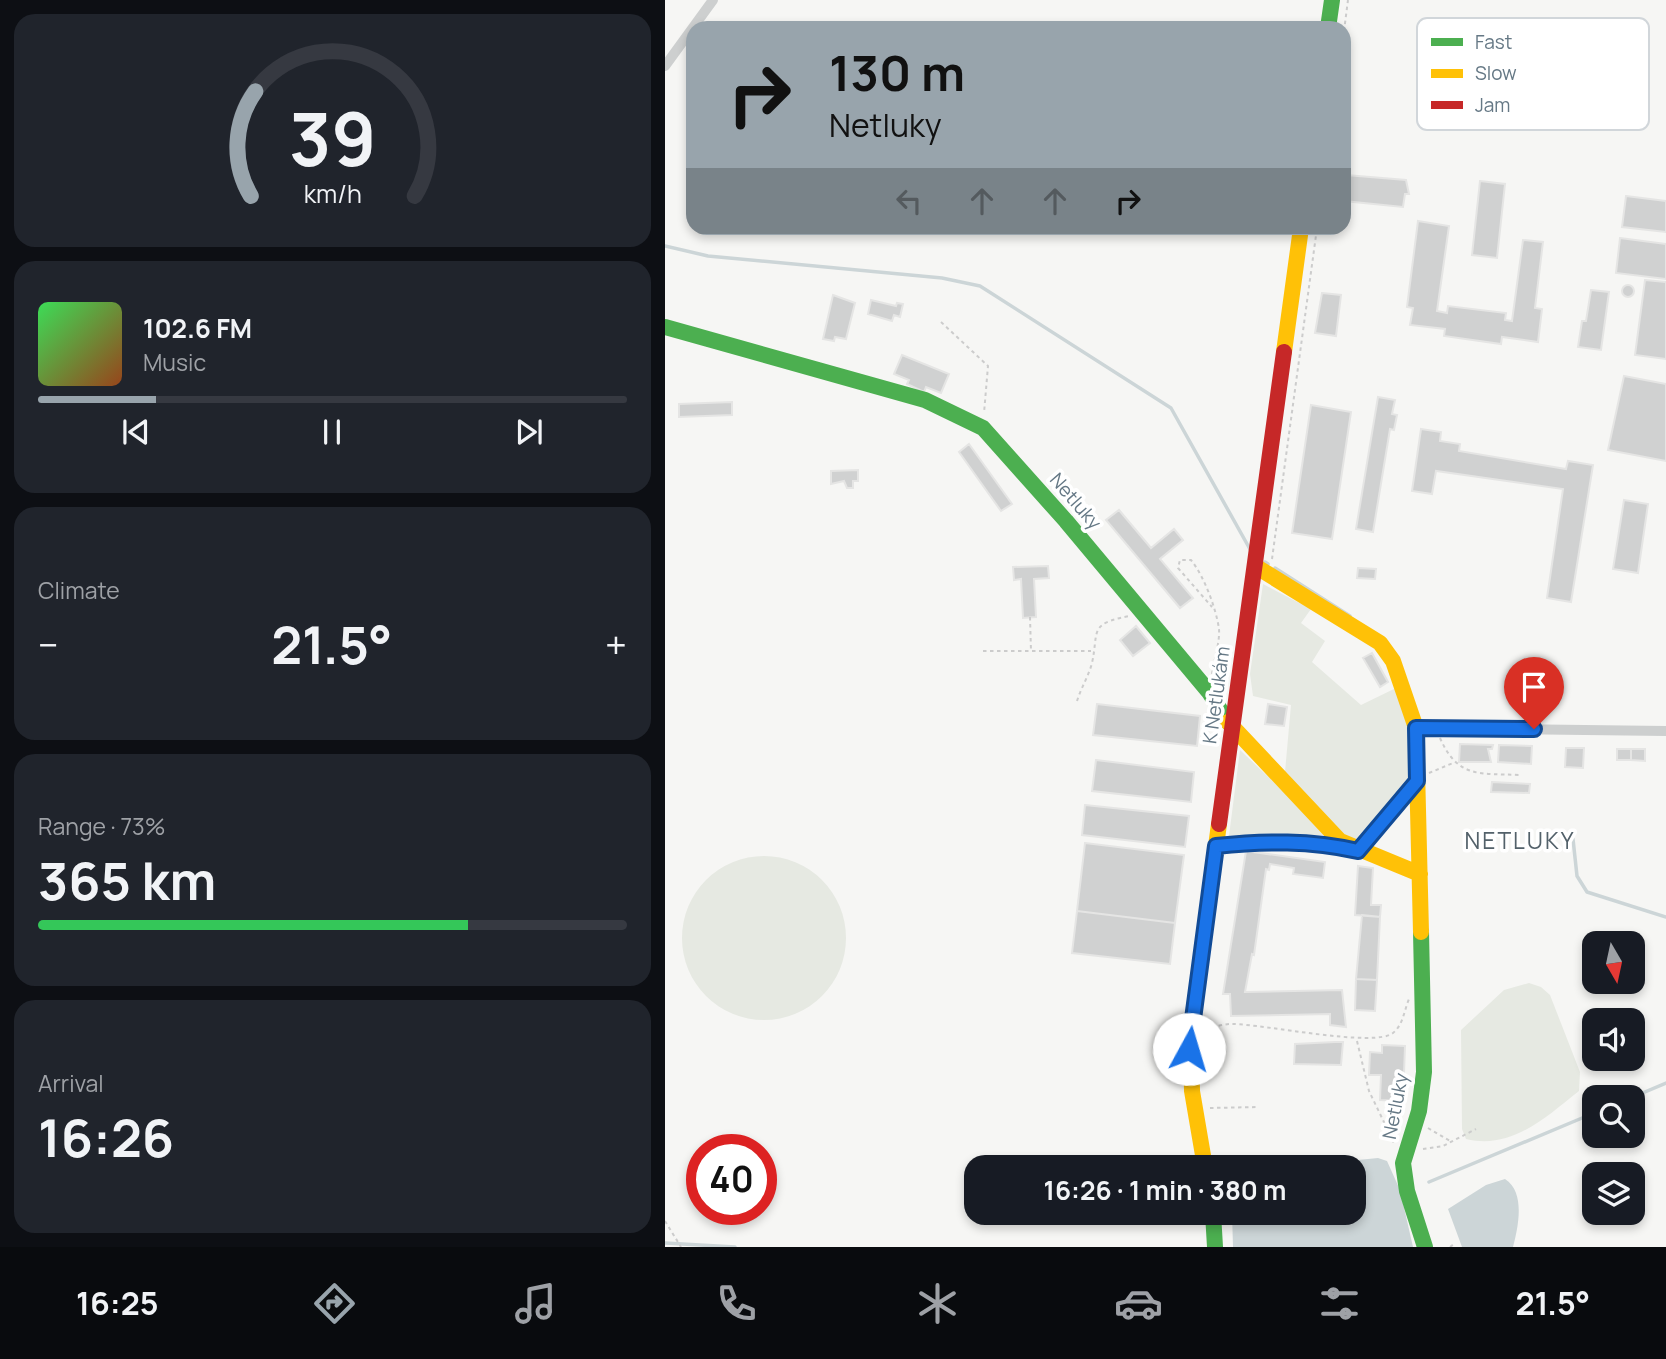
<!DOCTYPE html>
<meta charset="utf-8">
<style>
body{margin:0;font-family:Manrope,sans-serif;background:#20242c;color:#f1f3f6;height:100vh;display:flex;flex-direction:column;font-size:26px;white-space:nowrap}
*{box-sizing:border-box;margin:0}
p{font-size:23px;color:#9ea1a6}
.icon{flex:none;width:38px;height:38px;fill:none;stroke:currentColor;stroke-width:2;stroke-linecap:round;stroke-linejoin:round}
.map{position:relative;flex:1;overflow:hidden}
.drawer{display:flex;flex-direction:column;gap:14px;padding:14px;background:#0d0f14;width:665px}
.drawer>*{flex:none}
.hud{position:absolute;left:21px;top:21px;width:665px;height:214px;border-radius:21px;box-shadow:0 4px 10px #0003;background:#98a4ac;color:#111;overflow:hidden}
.needle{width:46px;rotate:171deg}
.fabs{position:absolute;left:917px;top:931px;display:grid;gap:14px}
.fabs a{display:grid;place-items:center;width:63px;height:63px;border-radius:14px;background:#171b24;box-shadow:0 4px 10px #0003;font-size:35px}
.speed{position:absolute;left:21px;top:1134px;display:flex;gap:14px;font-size:35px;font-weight:700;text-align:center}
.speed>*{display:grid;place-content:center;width:91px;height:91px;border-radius:50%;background:#171b24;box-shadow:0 4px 10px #0003;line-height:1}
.speed .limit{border:10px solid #d22;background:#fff;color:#111}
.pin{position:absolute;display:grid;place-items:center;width:60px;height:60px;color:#fff;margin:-72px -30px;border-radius:50% 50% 50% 0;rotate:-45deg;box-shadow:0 0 7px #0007}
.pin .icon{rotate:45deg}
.me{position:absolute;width:77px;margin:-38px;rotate:6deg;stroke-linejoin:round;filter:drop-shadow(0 0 5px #0008)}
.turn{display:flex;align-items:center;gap:24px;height:147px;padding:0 28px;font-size:32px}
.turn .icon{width:91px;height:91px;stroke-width:2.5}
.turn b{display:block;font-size:49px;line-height:60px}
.lanes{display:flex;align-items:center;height:66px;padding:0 28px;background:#0003;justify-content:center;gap:35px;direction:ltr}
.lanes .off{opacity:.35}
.big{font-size:52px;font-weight:700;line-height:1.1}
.drawer .tile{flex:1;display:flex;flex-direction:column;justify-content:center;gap:10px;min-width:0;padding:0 24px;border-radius:21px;background:#20242c}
.drawer .dial{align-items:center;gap:0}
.dial svg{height:182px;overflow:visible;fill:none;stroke:#363941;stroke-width:7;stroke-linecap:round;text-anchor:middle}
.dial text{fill:#f1f3f6;stroke:none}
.song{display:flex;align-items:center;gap:21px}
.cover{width:84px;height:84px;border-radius:10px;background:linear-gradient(135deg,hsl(130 70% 55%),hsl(20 70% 35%))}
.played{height:7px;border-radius:4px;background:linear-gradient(90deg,#98a4ac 20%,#363941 20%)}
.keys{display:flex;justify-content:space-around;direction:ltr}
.heat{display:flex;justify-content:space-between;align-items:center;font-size:38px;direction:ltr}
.charge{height:10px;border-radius:5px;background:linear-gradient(90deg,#34c759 73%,#363941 0)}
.trip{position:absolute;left:299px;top:1155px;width:402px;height:70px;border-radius:21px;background:#171b24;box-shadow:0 4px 10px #0003;font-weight:700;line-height:70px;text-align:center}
.dock{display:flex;height:112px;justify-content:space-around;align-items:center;background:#090b0e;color:#9ea1a6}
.dock .icon{width:49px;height:49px}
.dock .active{color:#98a4ac}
.dock b{font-size:32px;color:#f1f3f6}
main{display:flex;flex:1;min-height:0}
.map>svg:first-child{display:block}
</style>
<main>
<section class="drawer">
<div class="tile dial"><svg viewBox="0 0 100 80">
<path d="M14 69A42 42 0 1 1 86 69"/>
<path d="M14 69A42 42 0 0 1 16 23" stroke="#98a4ac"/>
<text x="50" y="56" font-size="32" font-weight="700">39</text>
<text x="50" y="72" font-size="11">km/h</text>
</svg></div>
<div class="tile">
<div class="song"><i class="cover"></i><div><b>102.6 FM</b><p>Music</p></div></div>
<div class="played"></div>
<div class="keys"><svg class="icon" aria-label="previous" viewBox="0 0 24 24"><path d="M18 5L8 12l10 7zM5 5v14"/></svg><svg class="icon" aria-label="pause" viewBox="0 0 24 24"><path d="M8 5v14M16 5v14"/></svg><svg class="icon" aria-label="next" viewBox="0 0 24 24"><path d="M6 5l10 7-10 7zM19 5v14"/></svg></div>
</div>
<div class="tile"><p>Climate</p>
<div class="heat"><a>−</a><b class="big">21.5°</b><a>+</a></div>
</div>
<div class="tile"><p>Range · 73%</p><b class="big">365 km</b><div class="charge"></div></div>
<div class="tile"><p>Arrival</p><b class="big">16:26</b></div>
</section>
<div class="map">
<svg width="1001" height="1247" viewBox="0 0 1001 1247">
<rect width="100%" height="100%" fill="#f6f6f4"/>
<!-- green -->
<path fill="#e6e9e2" d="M598,584L646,609L636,623L660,641L647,662L696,705L733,687C757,767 754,778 697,839L682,840L620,772L626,705L588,696L585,674Z
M575,750L664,835L564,836Z
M17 938a82 82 0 1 1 164 0a82 82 0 1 1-164 0Z
M864,983L876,987L885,995L915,1072L914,1091C880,1118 846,1150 801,1139L797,1129L796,1030L839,990Z"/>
<!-- water -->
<path fill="#ccd5d7" d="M713,1158L722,1161L735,1190L748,1247H568L567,1213H690V1167H623Z
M840,1179C861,1192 853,1228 848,1247H797L783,1209L821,1185Z"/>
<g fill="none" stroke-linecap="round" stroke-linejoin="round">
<!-- stream -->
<path stroke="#ccd5d7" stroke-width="3.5" d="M0,246L43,256L277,278L315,286L506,408L586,551
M600,562L603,564
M610,568L685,616
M908,839L912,876L922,892L1001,917
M968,1097L1001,1083
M764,1182L929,1113
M0,1243L70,1247"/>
</g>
<!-- building -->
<path fill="#d0d1d1" stroke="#e5e5e4" stroke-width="2" d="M681,175L741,180L744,194H740L738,207L679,201Z
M815,181L840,184L832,258L807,255Z
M961,196L1001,201V232L957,227Z
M753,221L784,226L772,311L782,313L783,306L841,313L840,320L847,321L858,240L878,242L870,308L877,309L873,342L837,337L836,344L779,336L780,329L745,325L748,308L742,307Z
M955,238L1001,244V279L951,273Z
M980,280L1001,282V359L970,355Z
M957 291a6 6 0 1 1 12 0a6 6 0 1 1-12 0Z
M926,290L944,292L936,350L913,347L917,321H921Z
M657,293L676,295L671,336L650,333Z
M168,295L190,303L181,339L170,337L169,341L158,339Z
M206,300L231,306L232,303L238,304L235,317L229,315L227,321L203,314Z
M237,355L284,374L276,393L261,387L259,392L242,384L244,380L229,374Z
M959,376L1001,384V461L943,450Z
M713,397L730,400L727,414L732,415L729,430L725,429L708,532L691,529Z
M67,402V415L14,417V404Z
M646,405L686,412L667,539L627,533Z
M756,429L776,432L775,441L795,444L794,451L901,469L903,461L928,465L906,602L882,598L898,489L771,471L767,494L747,491Z
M304,444L347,504L336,511L294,452Z
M193,470V481H188V488H182L179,481L166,484V471Z
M959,500L983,504L973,573L948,569Z
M454,510L486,548L509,529L518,540L495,559L528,598L515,608L441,520Z
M383,566L384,578L369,579L371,617L358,618L356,579L349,580L348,567Z
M693,568L711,569L710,579L692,578Z
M471,626L485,643L468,656L455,640Z
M707,653L723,682L715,687L698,658Z
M432,704L535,716L532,746L428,735Z
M603,704L622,707L619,726L600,724Z
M795,744L828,745L827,749H823L826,762H794Z
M834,745L867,746L866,764L833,762Z
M901,748H919L918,768L900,767Z
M952,749H966V760H952Z
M966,749H980V761L966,760Z
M431,760L529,772L526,802L427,791Z
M827,782L865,784L864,793L826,792Z
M420,805L524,816L520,847L417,835Z
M420,843L519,855L510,923L412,911Z
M581,851L660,862L658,878L628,874L629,868L605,864L604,870L601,869L589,955L587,954L580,992L677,990L681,1027L665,1025V1014L566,1016L565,994H558Z
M693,866L708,868L706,905H716L715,917L690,915Z
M412,911L510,923L505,964L407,953Z
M697,915L715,917L712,980L691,979Z
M691,979L712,980L710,1011L690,1010Z
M670,1042H678L676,1065L629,1064L630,1044Z
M717,1045L740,1046L738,1101L715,1100L716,1075H704L705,1052L717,1053Z"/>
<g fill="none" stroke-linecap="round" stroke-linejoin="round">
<!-- path -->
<path stroke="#ccc" stroke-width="2" stroke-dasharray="3.5 3.5" stroke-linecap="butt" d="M679,31L683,0
M276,322L323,366L319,413
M607,559L652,228
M365,617L366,651
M318,651H426
M547,674C549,660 555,642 554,629C551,608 539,576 526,560H515L513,568L547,607
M412,701C416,688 424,675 427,663C434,631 423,624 464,616
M775,738C793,779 815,773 854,775
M764,773L788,763
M540,1029C549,1027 558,1024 567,1024C599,1024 709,1048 728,1033C738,1025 739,1011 744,999
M692,1041L704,1091L729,1143
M545,1108L593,1107
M763,1128L785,1141
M758,1149L778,1146L811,1129
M0,1221L16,1247
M785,1247L789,1244"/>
<!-- street -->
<path stroke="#cdcfcf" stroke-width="10" d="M0,66L48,0
M751,728L1001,731
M551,846C600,841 645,840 693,851L752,781"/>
<!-- fast -->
<path stroke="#4caf50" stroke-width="16" d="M663,28L667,0
M0,327L260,400L318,428L401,521L544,692L563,722
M756,932L759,1072L754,1111L738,1163L742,1191L760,1247
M548,1213L550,1247"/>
<!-- slow -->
<path stroke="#ffc107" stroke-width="16" d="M619,352L636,228
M590,566L715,643L728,661L751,728L756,932
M563,722L675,841L755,874
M540,1167L527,1091L526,1031L554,824"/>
<!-- jam -->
<path stroke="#c62828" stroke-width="16" d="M554,824L619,352"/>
</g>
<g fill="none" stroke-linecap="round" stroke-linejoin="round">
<!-- route casing -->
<g stroke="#114b97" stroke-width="18">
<path id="route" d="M524,1049L551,846C600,841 645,840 693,851L752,781L751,728L869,729"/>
</g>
<!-- route -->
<use href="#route" stroke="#1a73e8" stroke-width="12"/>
</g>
<g text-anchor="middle" stroke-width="7" stroke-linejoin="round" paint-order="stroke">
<!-- street labels -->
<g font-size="19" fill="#657885" stroke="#fff">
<text transform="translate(411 501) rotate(49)" y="7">Netluky</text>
<text transform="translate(551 695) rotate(-82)" y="7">K Netlukám</text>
<text transform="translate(730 1106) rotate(-79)" y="7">Netluky</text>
</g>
<!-- quarter labels -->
<g font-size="23" letter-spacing="2" fill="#53616a" stroke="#fff">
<text x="855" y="849">NETLUKY</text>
</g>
</g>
<!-- legend -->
<rect x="752" y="18" width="232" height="112" rx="10" fill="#fff" stroke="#d1d6da" stroke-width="2"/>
<rect x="766" y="38" width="32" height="8" fill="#4caf50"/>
<rect x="766" y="69" width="32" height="9" fill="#ffc107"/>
<rect x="766" y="101" width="32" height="8" fill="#c62828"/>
<g font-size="19" fill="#657885">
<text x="810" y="49">Fast</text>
<text x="810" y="80">Slow</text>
<text x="810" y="112">Jam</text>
</g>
</svg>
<div class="fabs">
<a><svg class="needle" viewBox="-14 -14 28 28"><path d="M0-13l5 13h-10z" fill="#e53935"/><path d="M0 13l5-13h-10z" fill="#9ea1a6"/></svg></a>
<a><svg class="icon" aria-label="sound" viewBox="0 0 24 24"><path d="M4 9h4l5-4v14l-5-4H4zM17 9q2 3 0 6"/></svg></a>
<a><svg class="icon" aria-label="search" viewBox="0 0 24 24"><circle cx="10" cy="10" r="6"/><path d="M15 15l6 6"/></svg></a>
<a><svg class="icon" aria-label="layers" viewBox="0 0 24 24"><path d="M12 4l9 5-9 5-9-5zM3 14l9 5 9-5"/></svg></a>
</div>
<div class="speed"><div class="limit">40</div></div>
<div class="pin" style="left:869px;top:729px;background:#d93025"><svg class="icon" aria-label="arrive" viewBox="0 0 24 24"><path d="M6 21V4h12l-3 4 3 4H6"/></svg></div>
<svg class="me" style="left:524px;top:1049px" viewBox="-20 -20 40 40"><circle r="19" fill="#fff"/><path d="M0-13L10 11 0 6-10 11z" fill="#1a73e8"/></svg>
<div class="trip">16:26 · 1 min · 380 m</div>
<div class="hud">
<div class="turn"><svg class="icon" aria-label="right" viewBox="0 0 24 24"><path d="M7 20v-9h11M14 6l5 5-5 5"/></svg><div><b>130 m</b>Netluky</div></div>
<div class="lanes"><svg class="icon off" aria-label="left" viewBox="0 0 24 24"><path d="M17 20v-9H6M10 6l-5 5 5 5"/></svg><svg class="icon off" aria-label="ahead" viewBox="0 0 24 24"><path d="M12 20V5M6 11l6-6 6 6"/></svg><svg class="icon off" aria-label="ahead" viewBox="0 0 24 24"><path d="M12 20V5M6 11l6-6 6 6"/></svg><svg class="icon" aria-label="right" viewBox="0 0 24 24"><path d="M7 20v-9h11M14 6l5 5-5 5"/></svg></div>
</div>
</div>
</main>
<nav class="dock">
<b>16:25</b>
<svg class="icon active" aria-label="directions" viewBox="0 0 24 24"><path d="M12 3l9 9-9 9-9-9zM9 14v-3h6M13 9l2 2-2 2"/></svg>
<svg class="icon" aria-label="music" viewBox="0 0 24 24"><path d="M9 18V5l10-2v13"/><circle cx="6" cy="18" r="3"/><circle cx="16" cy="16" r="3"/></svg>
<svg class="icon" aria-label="phone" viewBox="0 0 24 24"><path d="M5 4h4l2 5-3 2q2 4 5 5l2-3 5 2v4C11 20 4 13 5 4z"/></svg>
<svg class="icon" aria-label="climate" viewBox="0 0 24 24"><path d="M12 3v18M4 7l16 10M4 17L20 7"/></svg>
<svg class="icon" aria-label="car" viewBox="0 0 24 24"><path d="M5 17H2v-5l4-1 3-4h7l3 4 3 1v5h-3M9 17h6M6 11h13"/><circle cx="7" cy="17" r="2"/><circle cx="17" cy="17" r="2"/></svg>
<svg class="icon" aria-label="filters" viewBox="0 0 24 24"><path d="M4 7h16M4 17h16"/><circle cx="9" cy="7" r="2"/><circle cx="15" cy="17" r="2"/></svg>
<b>21.5°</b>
</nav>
